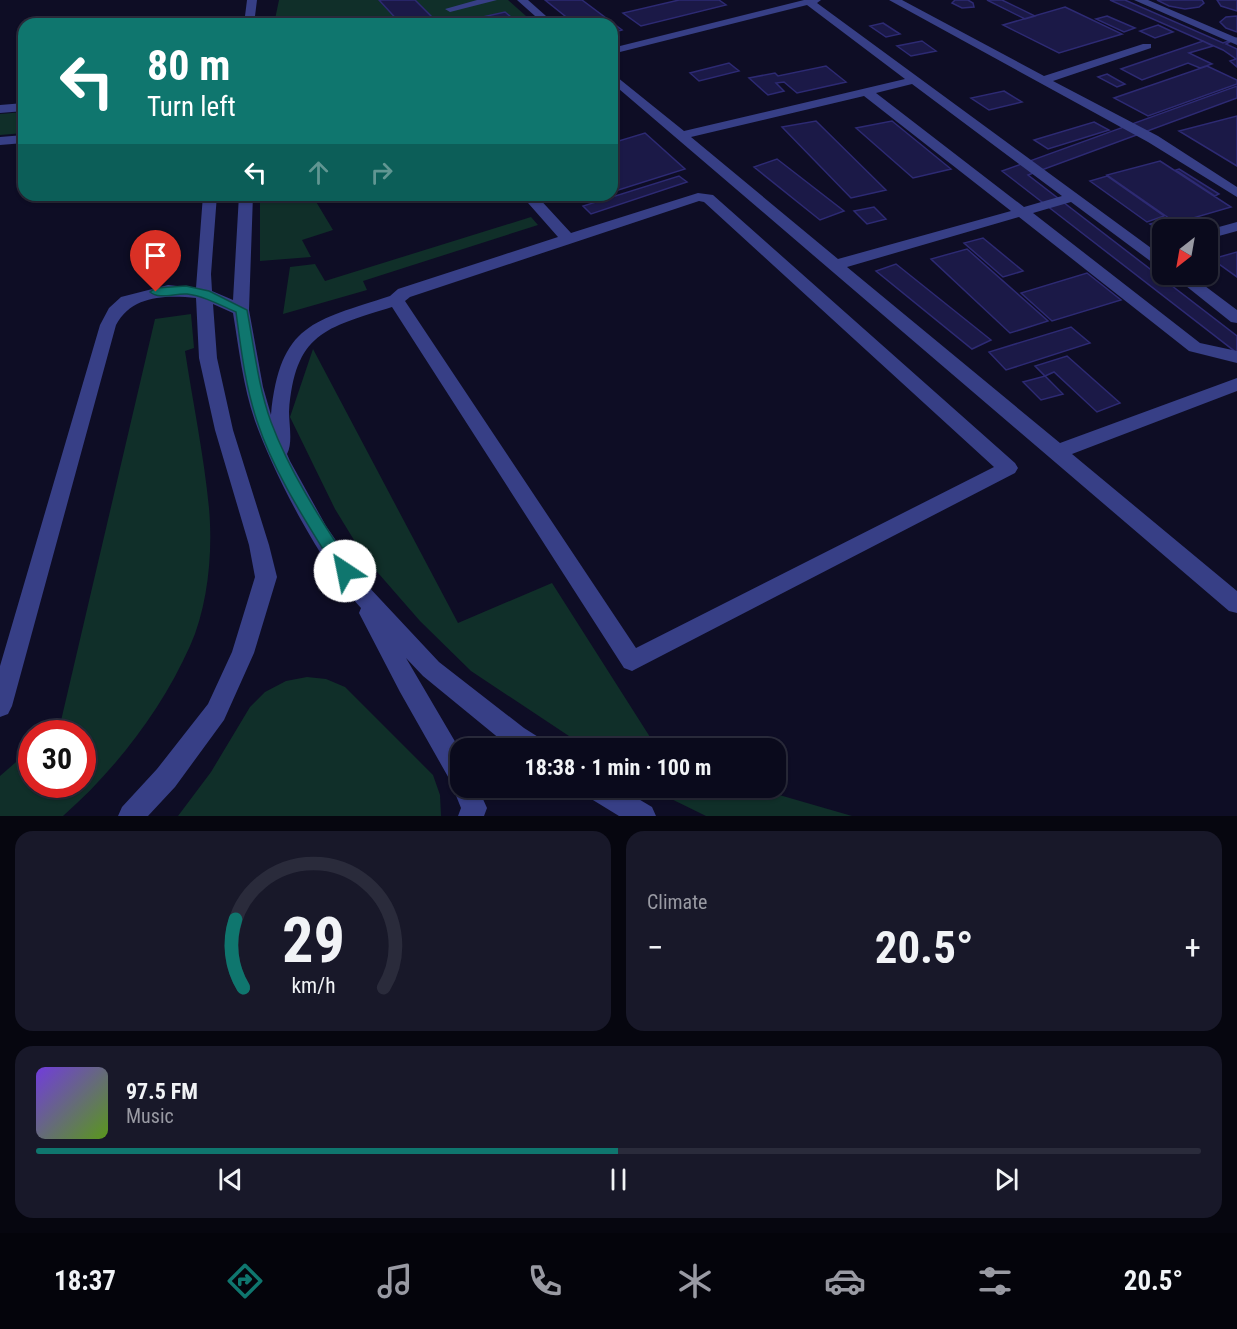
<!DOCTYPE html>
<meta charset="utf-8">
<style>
body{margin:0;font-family:"Roboto Condensed",sans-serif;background:#181829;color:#f1f3f6;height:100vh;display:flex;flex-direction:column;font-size:22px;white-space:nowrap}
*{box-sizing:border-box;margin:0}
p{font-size:20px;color:#999aa3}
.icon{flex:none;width:33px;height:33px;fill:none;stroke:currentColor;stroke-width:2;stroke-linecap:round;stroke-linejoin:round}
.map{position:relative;height:816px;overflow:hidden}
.side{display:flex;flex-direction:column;gap:15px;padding:15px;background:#06060f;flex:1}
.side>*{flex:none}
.top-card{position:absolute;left:18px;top:18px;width:600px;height:183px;border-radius:18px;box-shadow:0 2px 4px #0004,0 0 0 2px #2a2b3b;background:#0f766e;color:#fff;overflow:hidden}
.needle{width:39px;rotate:211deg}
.tools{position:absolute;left:1152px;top:219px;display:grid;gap:12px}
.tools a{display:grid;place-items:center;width:66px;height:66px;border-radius:12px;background:#0a0a1c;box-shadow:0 2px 4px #0004,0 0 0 2px #2a2b3b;font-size:30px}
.speed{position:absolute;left:18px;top:720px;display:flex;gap:12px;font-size:30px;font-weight:700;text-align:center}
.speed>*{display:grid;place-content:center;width:78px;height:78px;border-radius:50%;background:#0a0a1c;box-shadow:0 2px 4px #0004,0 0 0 2px #2a2b3b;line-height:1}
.speed .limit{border:9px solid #d22;background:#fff;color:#111}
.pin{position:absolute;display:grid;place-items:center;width:51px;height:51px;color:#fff;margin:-62px -26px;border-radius:50% 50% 50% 0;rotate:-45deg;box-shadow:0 0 6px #0007}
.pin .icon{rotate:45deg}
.me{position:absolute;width:66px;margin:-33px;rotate:326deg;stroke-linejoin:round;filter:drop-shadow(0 0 4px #0008)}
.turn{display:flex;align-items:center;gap:21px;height:126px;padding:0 30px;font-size:27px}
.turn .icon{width:78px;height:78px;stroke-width:2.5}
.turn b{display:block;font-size:42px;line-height:51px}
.lanes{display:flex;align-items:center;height:57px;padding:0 30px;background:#0003;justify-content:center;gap:30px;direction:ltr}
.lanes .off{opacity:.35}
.big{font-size:45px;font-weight:700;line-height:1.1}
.side .tile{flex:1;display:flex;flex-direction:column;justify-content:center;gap:9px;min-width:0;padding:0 21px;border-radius:18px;background:#181829}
.side .dial{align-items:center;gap:0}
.dial svg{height:156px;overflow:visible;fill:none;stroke:#2a2b3b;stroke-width:7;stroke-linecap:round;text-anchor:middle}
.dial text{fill:#f1f3f6;stroke:none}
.song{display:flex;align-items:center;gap:18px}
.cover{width:72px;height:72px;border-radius:9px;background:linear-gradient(135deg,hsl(260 70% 55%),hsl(90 70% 35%))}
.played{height:6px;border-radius:3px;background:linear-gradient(90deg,#0f766e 50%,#2a2b3b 50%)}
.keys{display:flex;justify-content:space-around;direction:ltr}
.heat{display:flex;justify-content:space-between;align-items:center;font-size:33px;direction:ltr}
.side .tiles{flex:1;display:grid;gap:15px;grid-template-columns:1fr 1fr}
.tile:last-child{grid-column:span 2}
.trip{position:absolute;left:450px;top:738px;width:336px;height:60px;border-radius:18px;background:#0a0a1c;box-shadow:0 2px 4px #0004,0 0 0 2px #2a2b3b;font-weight:700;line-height:60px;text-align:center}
.dock{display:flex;height:96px;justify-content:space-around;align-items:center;background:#04040b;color:#999aa3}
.dock .icon{width:42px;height:42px}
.dock .current{color:#0f766e}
.dock b{font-size:27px;color:#f1f3f6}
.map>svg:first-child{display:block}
</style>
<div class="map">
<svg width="1237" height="816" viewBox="0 0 1237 816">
<rect width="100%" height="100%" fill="#0e0d25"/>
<!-- green -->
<path fill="#102f29" d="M279,0H508L535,24H274Z
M24,112V133L0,135V114Z
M260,195H312L333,230L302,240L311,257L260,261Z
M531,217L538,225L363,281L367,290L283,314L290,267L315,264L325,281Z
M191,314L194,348L185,351C193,403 204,456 209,508C213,552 208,606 190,646C161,711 115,770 63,816H0V776L31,749L32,784H82V734L50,733L60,725L155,319Z
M313,349L458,623L552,583L657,748H587L471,671L420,621L365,558L335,509L290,417Z
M307,677L326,679L345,687L433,775L440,795L441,816H178L211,772L250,707L265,692L286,681Z
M649,788H755L852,816H706Z"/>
<!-- building -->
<path fill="#1b1947" stroke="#2d2a73" stroke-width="1.5" d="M379,0H415L439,24H401Z
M545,0H582L622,30L612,33V24H575Z
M679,0H719L726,5L641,26L623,13Z
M968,0L973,3L974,7L962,8L952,3L955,0Z
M987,0H1002L1035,16L1025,19Z
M1110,0H1125L1223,43L1237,38L1226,44L1237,49V67L1230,61L1236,59L1223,50Z
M1157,0H1202L1204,3L1199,7L1185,9L1169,6Z
M1217,0H1237V11L1221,6Z
M1065,7L1122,34L1059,53L1003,25Z
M505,12L519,24H451Z
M1107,16L1135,28L1124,32L1096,19Z
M1237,16V32L1226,28L1220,22L1226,17Z
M883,23L900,34L886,37L870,26Z
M1158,25L1173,32L1155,38L1140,31Z
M922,41L936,51L911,56L897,46Z
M1203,41L1213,46L1189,53L1212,64L1200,68L1188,63L1142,80L1121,69Z
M729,63L739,71L699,81L690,73Z
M826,66L846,82L797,93L784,82L776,83L784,91L768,95L749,78L775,73L778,76Z
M1207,66L1237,80V84L1148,116L1114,98Z
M1107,74L1125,84L1117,87L1098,77Z
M1237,86V98L1028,175L1237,336V353L1002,171Z
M1004,91L1022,102L989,110L971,98Z
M1237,116V166L1179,131Z
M816,121L886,190L851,198L782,127Z
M892,121L951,169L913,178L856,128Z
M1094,122L1109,130L1048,149L1034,140Z
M645,133L685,169L612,192V143Z
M777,159L844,211L820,220L754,167Z
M1160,161L1231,207L1176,223L1107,175Z
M1179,169L1219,194L1215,196L1176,170Z
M679,176L687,182L591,214L583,206Z
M1107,176L1164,216L1147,222L1090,181Z
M874,207L886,219L867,224L854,211Z
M1168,219L1177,225L1159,230L1150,224Z
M983,238L1023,271L1003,277L964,243Z
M967,249L1048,321L1010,333L931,259Z
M1237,252V277L1212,259Z
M896,264L991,340L972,349L876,271Z
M1087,273L1121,300L1052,321L1021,293Z
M1071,327L1090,343L1006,370L989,352Z
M1067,356L1120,403L1097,412L1054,372L1045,376L1035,366Z
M1045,376L1063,394L1041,400L1023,382Z"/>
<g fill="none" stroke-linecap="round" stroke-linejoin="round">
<!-- minor -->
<path fill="#373f86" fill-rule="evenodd" d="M247,0H257L254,24H244Z
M477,0H497L450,12L445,9Z
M517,0H528L555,24H544Z
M804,0H821L817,3L1162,256V268L1157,266L1071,202L1033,213L1200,343L1237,351V363L1189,351L1019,217L847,267L1060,443L1237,378V391L1072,454L1237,591V613L1229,611L612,83V73L684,131L905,79L807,5L612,54V48ZM912,84L1062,196L1024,207L876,93ZM864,96L1011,211L838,259L691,137Z
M889,0H902L1044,76L1143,44H1151V48L1053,81L1158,136L1237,187V197L1148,142Z
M1134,0H1148L1237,38V45Z
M24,103V111L0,113V105Z
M24,135V143L0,145V137Z
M698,193L713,195L1015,463L1018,468L1015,473L632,671L624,668L392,307C325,328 295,333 289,412C289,424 293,443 287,454L290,461L326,526L366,584L439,662L524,728L543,740L546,748H513L506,744L423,676L406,658L460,750V788H478L487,808L484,816H458L461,808L453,788L455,783L451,782L400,692L359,613L361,608C321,564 275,477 255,421C243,386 239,349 233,313L213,304L217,358L233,430L269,545L277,577L254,653L224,720L175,787L148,816H118L122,807L157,769L208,704L232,652L255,577L249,545L215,430L199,358L196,298C166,295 132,295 116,325L12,706L8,714L0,717V666L100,325L109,308L121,297L168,285L196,288L203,195H217L211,274L212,291L233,300L239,195H253L249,310L263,387L271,415C280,323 314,321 390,296L398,289L558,237L521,195H536L571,233ZM699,201L704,202L994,467L636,648L405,301L410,297Z
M1237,222V231L1208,239V230Z
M1171,274H1189L1237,310V323L1231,322Z
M584,788H620L652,807L656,816H619L588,797Z"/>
</g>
<!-- route -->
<path fill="#0f766e" stroke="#0a4d48" stroke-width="1.5" d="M186,286L209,291L247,310C254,347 258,386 271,422C290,473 321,520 351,566L353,571L351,575L345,577L339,575C309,526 275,476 257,421C245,385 241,348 236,312C220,305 204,296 187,294C175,293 159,300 150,292L156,288Z"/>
</svg>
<div class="tools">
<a><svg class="needle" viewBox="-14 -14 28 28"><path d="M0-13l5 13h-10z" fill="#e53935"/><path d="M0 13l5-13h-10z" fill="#999aa3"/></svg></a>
</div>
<div class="speed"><div class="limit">30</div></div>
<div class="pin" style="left:156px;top:292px;background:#d93025"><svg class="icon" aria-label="arrive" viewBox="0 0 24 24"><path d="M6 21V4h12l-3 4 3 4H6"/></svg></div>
<svg class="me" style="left:345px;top:571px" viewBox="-20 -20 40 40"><circle r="19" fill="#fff"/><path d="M0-13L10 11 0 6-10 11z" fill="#0f766e"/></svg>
<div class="trip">18:38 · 1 min · 100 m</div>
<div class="top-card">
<div class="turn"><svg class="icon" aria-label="left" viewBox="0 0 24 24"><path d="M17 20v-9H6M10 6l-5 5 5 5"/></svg><div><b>80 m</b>Turn left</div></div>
<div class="lanes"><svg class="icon" aria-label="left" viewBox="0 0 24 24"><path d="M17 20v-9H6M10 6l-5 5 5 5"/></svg><svg class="icon off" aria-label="ahead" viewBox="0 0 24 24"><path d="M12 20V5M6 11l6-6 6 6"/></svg><svg class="icon off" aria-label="right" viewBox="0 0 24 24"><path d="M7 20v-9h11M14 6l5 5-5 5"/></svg></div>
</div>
</div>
<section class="side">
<div class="tiles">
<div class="tile dial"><svg viewBox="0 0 100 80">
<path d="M14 69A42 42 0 1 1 86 69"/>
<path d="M14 69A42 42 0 0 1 10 34" stroke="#0f766e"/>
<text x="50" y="56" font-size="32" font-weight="700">29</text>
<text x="50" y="72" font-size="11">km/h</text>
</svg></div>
<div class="tile"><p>Climate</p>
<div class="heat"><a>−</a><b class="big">20.5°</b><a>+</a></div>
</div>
<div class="tile">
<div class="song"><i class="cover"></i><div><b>97.5 FM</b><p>Music</p></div></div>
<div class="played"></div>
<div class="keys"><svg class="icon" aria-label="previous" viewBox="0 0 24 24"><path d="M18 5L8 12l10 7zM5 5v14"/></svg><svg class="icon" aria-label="pause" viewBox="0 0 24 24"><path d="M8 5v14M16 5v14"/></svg><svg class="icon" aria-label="next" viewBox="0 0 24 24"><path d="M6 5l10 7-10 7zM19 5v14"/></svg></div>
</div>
</div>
</section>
<nav class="dock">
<b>18:37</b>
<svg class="icon current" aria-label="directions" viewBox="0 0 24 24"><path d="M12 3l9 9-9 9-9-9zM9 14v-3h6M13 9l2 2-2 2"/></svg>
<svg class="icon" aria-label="music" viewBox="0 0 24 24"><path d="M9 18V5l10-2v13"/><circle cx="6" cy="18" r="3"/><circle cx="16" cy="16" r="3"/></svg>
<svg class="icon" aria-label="phone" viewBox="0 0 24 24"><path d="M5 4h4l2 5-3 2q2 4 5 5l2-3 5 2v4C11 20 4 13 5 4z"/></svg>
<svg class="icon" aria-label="climate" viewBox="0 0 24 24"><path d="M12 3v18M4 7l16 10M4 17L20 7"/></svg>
<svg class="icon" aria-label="car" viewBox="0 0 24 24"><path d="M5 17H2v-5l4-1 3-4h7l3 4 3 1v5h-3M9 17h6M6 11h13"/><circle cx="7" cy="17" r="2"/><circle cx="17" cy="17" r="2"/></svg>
<svg class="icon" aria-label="filters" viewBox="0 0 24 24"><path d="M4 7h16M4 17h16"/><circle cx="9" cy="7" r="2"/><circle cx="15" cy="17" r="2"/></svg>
<b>20.5°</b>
</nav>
